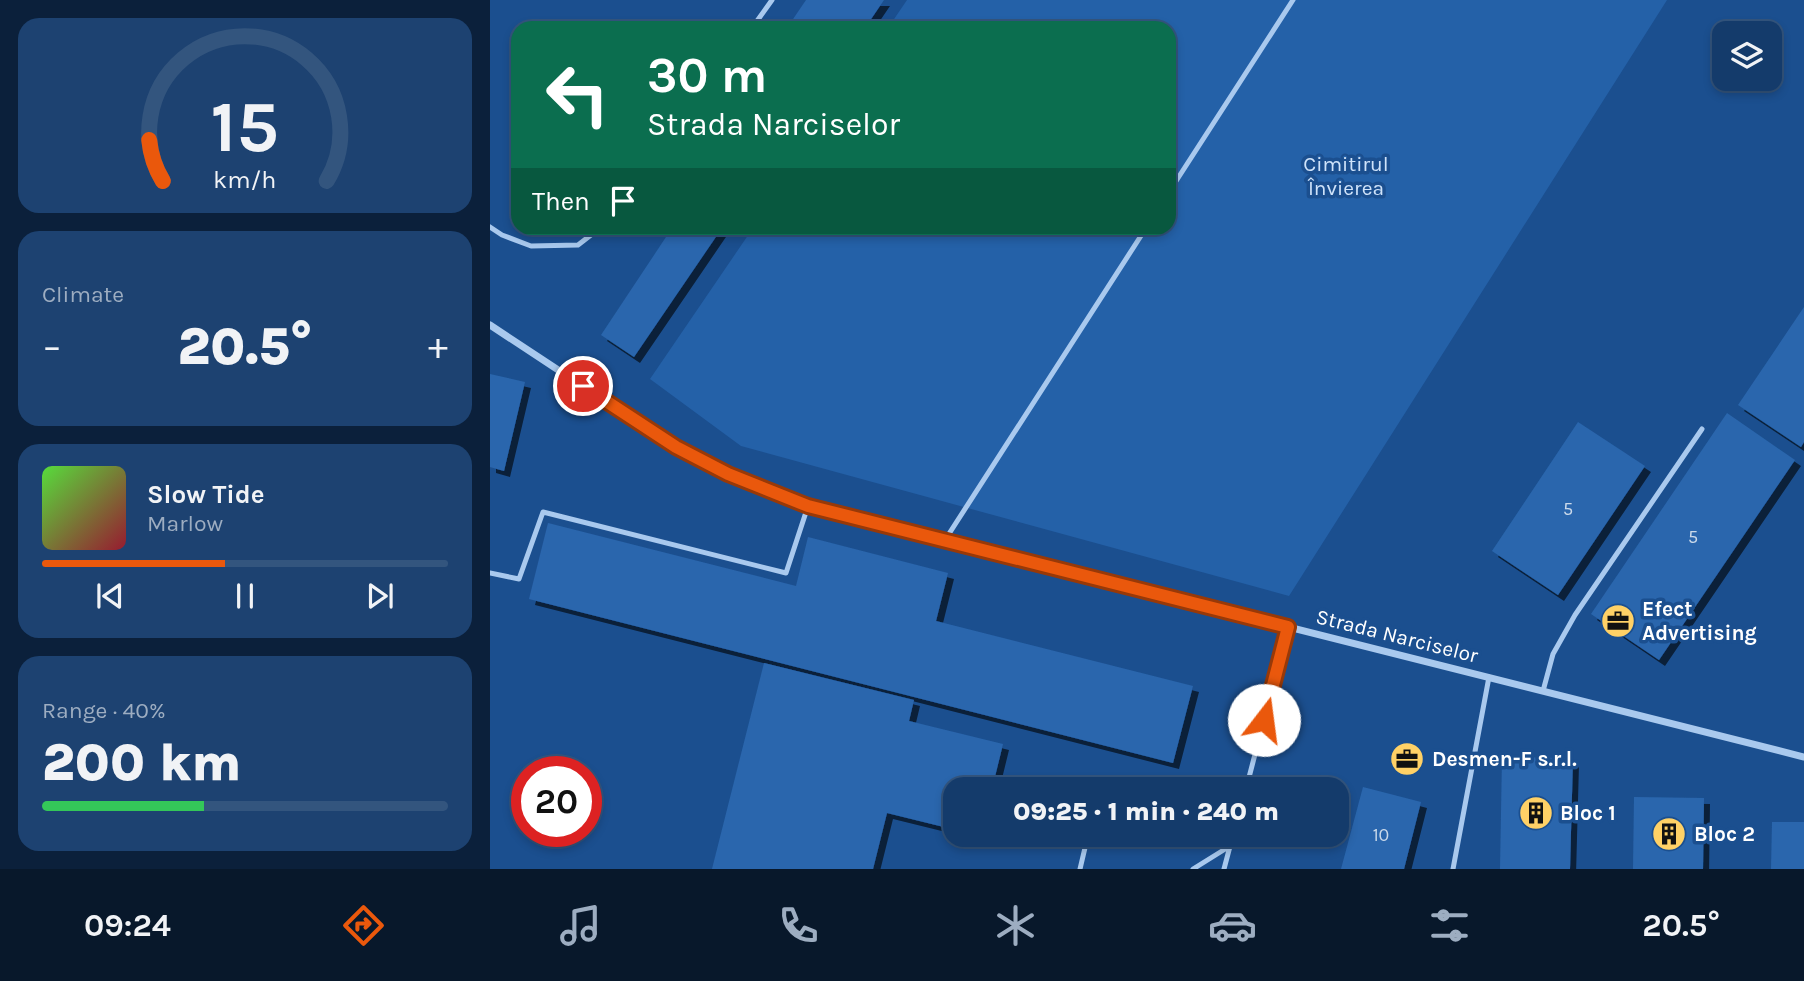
<!DOCTYPE html>
<meta charset="utf-8">
<style>
body{margin:0;font-family:Karla,sans-serif;background:#1d4271;color:#f1f3f6;height:100vh;display:flex;flex-direction:column;font-size:26px;white-space:nowrap}
*{box-sizing:border-box;margin:0}
p{font-size:23px;color:#9dadc1}
.icon{flex:none;width:38px;height:38px;fill:none;stroke:currentColor;stroke-width:2;stroke-linecap:round;stroke-linejoin:round}
.map{position:relative;flex:1;overflow:hidden}
.details{display:flex;flex-direction:column;gap:18px;padding:18px;background:#0b203b;width:490px}
.details>*{flex:none}
.top-card{position:absolute;left:21px;top:21px;width:665px;height:214px;border-radius:21px;box-shadow:0 4px 10px #0003,0 0 0 2px #33557e;background:#0b6e4f;color:#fff;overflow:hidden}
.buttons{position:absolute;left:1222px;top:21px;display:grid;gap:14px}
.buttons a{display:grid;place-items:center;width:70px;height:70px;border-radius:14px;background:#143b6b;box-shadow:0 4px 10px #0003,0 0 0 2px #33557e;font-size:35px}
.speed{position:absolute;left:21px;top:756px;display:flex;gap:14px;font-size:35px;font-weight:700;text-align:center}
.speed>*{display:grid;place-content:center;width:91px;height:91px;border-radius:50%;background:#143b6b;box-shadow:0 4px 10px #0003,0 0 0 2px #33557e;line-height:1}
.speed .limit{border:10px solid #d22;background:#fff;color:#111}
.pin{position:absolute;display:grid;place-items:center;width:60px;height:60px;color:#fff;margin:-30px;border:4px solid #fff;border-radius:50%;box-shadow:0 2px 7px #0007}
.me{position:absolute;width:77px;margin:-38px;rotate:15deg;stroke-linejoin:round;filter:drop-shadow(0 0 5px #0008)}
.turn{display:flex;align-items:center;gap:24px;height:147px;padding:0 21px;font-size:32px}
.turn .icon{width:91px;height:91px;stroke-width:2.5}
.turn b{display:block;font-size:49px;line-height:60px}
.then{display:flex;align-items:center;height:66px;padding:0 21px;background:#0003;gap:14px;font-size:26px}
.big{font-size:52px;font-weight:800;line-height:1.1}
.details .tile{flex:1;display:flex;flex-direction:column;justify-content:center;gap:10px;min-width:0;padding:0 24px;border-radius:21px;background:#1d4271}
.details .dial{align-items:center;gap:0}
.dial svg{height:182px;overflow:visible;fill:none;stroke:#33557e;stroke-width:7;stroke-linecap:round;text-anchor:middle}
.dial text{fill:#f1f3f6;stroke:none}
.song{display:flex;align-items:center;gap:21px}
.cover{width:84px;height:84px;border-radius:10px;background:linear-gradient(135deg,hsl(110 70% 55%),hsl(350 70% 35%))}
.played{height:7px;border-radius:4px;background:linear-gradient(90deg,#ea580c 45%,#33557e 45%)}
.keys{display:flex;justify-content:space-around;direction:ltr}
.heat{display:flex;justify-content:space-between;align-items:center;font-size:38px;direction:ltr}
.charge{height:10px;border-radius:5px;background:linear-gradient(90deg,#34c759 40%,#33557e 0)}
.trip{position:absolute;left:453px;top:777px;width:406px;height:70px;border-radius:21px;background:#143b6b;box-shadow:0 4px 10px #0003,0 0 0 2px #33557e;font-weight:800;line-height:70px;text-align:center}
.menu{display:flex;height:112px;justify-content:space-around;align-items:center;background:#08182b;color:#9dadc1}
.menu .icon{width:49px;height:49px}
.menu .current{color:#ea580c}
.menu b{font-size:32px;color:#f1f3f6}
main{display:flex;flex:1;min-height:0}
.map>svg:first-child{display:block}
</style>
<main>
<section class="details">
<div class="tile dial"><svg viewBox="0 0 100 80">
<path d="M14 69A42 42 0 1 1 86 69"/>
<path d="M14 69A42 42 0 0 1 8 51" stroke="#ea580c"/>
<text x="50" y="56" font-size="32" font-weight="700">15</text>
<text x="50" y="72" font-size="11">km/h</text>
</svg></div>
<div class="tile"><p>Climate</p>
<div class="heat"><a>−</a><b class="big">20.5°</b><a>+</a></div>
</div>
<div class="tile">
<div class="song"><i class="cover"></i><div><b>Slow Tide</b><p>Marlow</p></div></div>
<div class="played"></div>
<div class="keys"><svg class="icon" aria-label="previous" viewBox="0 0 24 24"><path d="M18 5L8 12l10 7zM5 5v14"/></svg><svg class="icon" aria-label="pause" viewBox="0 0 24 24"><path d="M8 5v14M16 5v14"/></svg><svg class="icon" aria-label="next" viewBox="0 0 24 24"><path d="M6 5l10 7-10 7zM19 5v14"/></svg></div>
</div>
<div class="tile"><p>Range · 40%</p><b class="big">200 km</b><div class="charge"></div></div>
</section>
<div class="map">
<svg width="1314" height="869" viewBox="0 0 1314 869">
<defs>
<filter id="shadow"><feDropShadow dx="6" dy="6" stdDeviation="0" flood-color="#0009"/></filter>
</defs>
<rect width="100%" height="100%" fill="#1b4f8f"/>
<!-- green -->
<path fill="#2461a8" d="M417,0H1177L799,596L251,446L160,379L263,228H679V28H398Z"/>
<!-- building -->
<path fill="#2a66ad" filter="url(#shadow)" d="M316,0H394L375,28H297Z
M182,228H232L144,357L111,335Z
M1314,307V442L1311,447L1248,405Z
M0,374L35,382L14,471L0,467Z
M1237,413L1305,460L1169,660L1101,614Z
M1088,422L1155,466L1068,595L1002,551Z
M58,523L306,586L318,537L458,573L446,621L703,686L683,763L39,599Z
M274,663L424,700L419,721L513,744L502,789H466V830L397,813L383,869H222Z
M1012,757L1083,758L1080,869H1010Z
M873,787L931,802L914,869H851Z
M1144,797L1214,798L1213,869H1143Z
M1282,822H1314V869H1281Z"/>
<g fill="none" stroke-linecap="round" stroke-linejoin="round">
<!-- service -->
<path stroke="#a9c9ee" stroke-width="5" d="M262,28L282,0
M679,192L803,0
M0,227L12,235L41,246L88,245L110,228
M455,540L656,228
M0,573L29,579L53,512L296,573L318,506
M1053,691L1063,654L1085,615L1212,429
M756,789L798,627
M590,869L598,835
M703,869L740,846
M734,869L743,835
M963,869L999,677"/>
<!-- minor -->
<path stroke="#a9c9ee" stroke-width="7" d="M0,325L185,447L238,474L318,506L1314,757"/>
</g>
<g fill="none" stroke-linecap="round" stroke-linejoin="round">
<!-- route casing -->
<g stroke="#983908" stroke-width="18">
<path id="route" d="M93,386L186,447L238,474L318,506L798,627L774,720"/>
</g>
<!-- route -->
<use href="#route" stroke="#ea580c" stroke-width="12"/>
</g>
<!-- icons -->
<defs>
<g id="office-disc" transform="scale(1.75)"><circle r="9.5" fill="#ffd166" stroke="#1b4f8f"/><path d="M-6-3h4V-5.5h4V-3h4V5H-6ZM-1-4.5V-3h2v-1.5ZM-6 0V1H6V0Z" fill="#111"/></g>
<g id="building-disc" transform="scale(1.75)"><circle r="9.5" fill="#ffd166" stroke="#1b4f8f"/><path d="M-4-6H4V6H1V3H-1V6H-4ZM-2.5-4.3h1.7v1.8h-1.7ZM.8-4.3h1.7v1.8H.8ZM-2.5-1h1.7V.8h-1.7ZM.8-1h1.7V.8H.8Z" fill="#111"/></g>
</defs>
<g fill-rule="evenodd">
<use href="#office-disc" x="1128" y="621"/>
<use href="#office-disc" x="917" y="759"/>
<use href="#building-disc" x="1046" y="813"/>
<use href="#building-disc" x="1179" y="834"/>
</g>
<g text-anchor="middle" stroke-width="7" stroke-linejoin="round" paint-order="stroke">
<!-- number labels -->
<g font-size="18" fill="#cad9ea">
<text x="1078" y="515">5</text>
<text x="1203" y="543">5</text>
<text x="891" y="841">10</text>
</g>
<!-- park labels -->
<g font-size="21" fill="#cfe3fa" stroke="#1b4f8f">
<text x="856" y="171">Cimitirul<tspan x="856" dy="24">Învierea</tspan></text>
</g>
<!-- poi labels -->
<g font-size="21" font-weight="bold" fill="#fff" stroke="#1b4f8f" text-anchor="start">
<text x="1152" y="616">Efect<tspan x="1152" dy="24">Advertising</tspan></text>
<text x="942" y="766">Desmen-F s.r.l.</text>
<text x="1070" y="820">Bloc 1</text>
<text x="1204" y="841">Bloc 2</text>
</g>
<!-- street labels -->
<g font-size="21" fill="#fff" stroke="#1b4f8f">
<text transform="translate(907 636) rotate(14)" y="7">Strada Narciselor</text>
</g>
</g>
</svg>
<div class="buttons">
<a><svg class="icon" aria-label="layers" viewBox="0 0 24 24"><path d="M12 4l9 5-9 5-9-5zM3 14l9 5 9-5"/></svg></a>
</div>
<div class="speed"><div class="limit">20</div></div>
<div class="pin" style="left:93px;top:386px;background:#d93025"><svg class="icon" aria-label="arrive" viewBox="0 0 24 24"><path d="M6 21V4h12l-3 4 3 4H6"/></svg></div>
<svg class="me" style="left:774px;top:720px" viewBox="-20 -20 40 40"><circle r="19" fill="#fff"/><path d="M0-13L10 11 0 6-10 11z" fill="#ea580c"/></svg>
<div class="trip">09:25 · 1 min · 240 m</div>
<div class="top-card">
<div class="turn"><svg class="icon" aria-label="left" viewBox="0 0 24 24"><path d="M17 20v-9H6M10 6l-5 5 5 5"/></svg><div><b>30 m</b>Strada Narciselor</div></div>
<div class="then">Then<svg class="icon" aria-label="arrive" viewBox="0 0 24 24"><path d="M6 21V4h12l-3 4 3 4H6"/></svg></div>
</div>
</div>
</main>
<nav class="menu">
<b>09:24</b>
<svg class="icon current" aria-label="directions" viewBox="0 0 24 24"><path d="M12 3l9 9-9 9-9-9zM9 14v-3h6M13 9l2 2-2 2"/></svg>
<svg class="icon" aria-label="music" viewBox="0 0 24 24"><path d="M9 18V5l10-2v13"/><circle cx="6" cy="18" r="3"/><circle cx="16" cy="16" r="3"/></svg>
<svg class="icon" aria-label="phone" viewBox="0 0 24 24"><path d="M5 4h4l2 5-3 2q2 4 5 5l2-3 5 2v4C11 20 4 13 5 4z"/></svg>
<svg class="icon" aria-label="climate" viewBox="0 0 24 24"><path d="M12 3v18M4 7l16 10M4 17L20 7"/></svg>
<svg class="icon" aria-label="car" viewBox="0 0 24 24"><path d="M5 17H2v-5l4-1 3-4h7l3 4 3 1v5h-3M9 17h6M6 11h13"/><circle cx="7" cy="17" r="2"/><circle cx="17" cy="17" r="2"/></svg>
<svg class="icon" aria-label="filters" viewBox="0 0 24 24"><path d="M4 7h16M4 17h16"/><circle cx="9" cy="7" r="2"/><circle cx="15" cy="17" r="2"/></svg>
<b>20.5°</b>
</nav>
